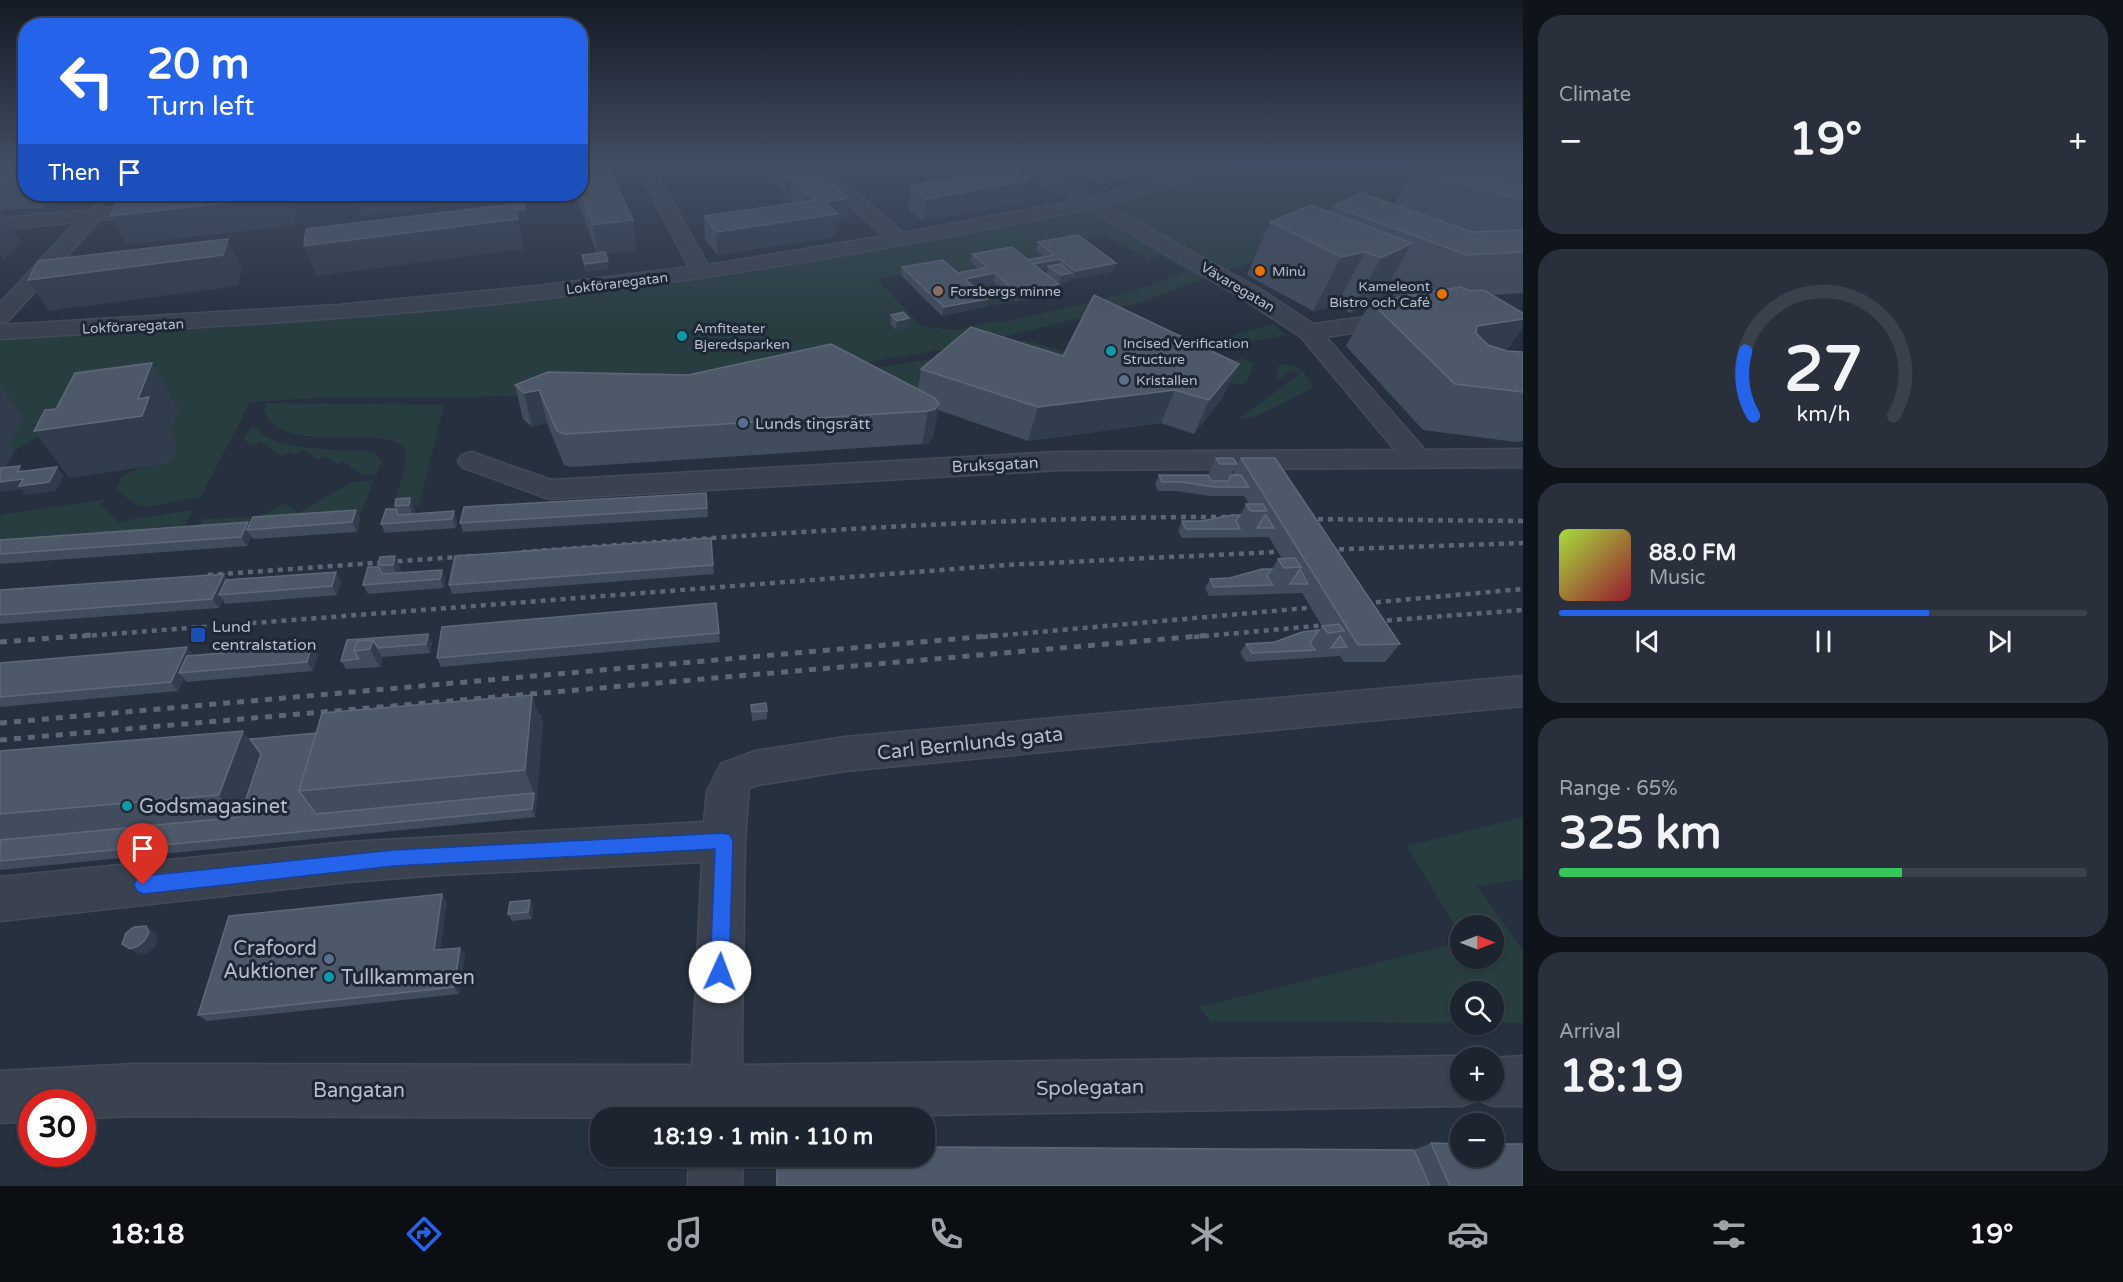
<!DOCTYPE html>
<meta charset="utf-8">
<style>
body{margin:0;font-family:"Varela Round",sans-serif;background:#29303b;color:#f1f3f6;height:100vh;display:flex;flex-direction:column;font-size:22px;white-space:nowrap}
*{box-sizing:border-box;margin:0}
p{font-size:20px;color:#a0a4aa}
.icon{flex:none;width:33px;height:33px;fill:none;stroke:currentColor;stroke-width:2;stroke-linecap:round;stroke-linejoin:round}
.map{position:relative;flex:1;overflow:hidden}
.side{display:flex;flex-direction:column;gap:15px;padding:15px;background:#0f141a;width:600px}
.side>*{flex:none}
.top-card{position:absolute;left:18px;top:18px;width:570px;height:183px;border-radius:24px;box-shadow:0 2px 4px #0004,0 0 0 2px #3a414b;background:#2563eb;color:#fff;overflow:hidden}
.needle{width:39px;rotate:90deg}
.buttons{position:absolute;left:1450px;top:915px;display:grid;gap:12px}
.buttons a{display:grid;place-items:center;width:54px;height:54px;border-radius:50%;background:#1c242f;box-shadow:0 2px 4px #0004,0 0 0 2px #3a414b;font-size:30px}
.speed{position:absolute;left:18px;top:1089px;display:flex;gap:12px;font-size:30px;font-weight:700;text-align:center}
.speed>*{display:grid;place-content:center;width:78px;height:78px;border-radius:50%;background:#1c242f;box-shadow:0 2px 4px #0004,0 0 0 2px #3a414b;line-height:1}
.speed .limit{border:9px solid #d22;background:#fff;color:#111}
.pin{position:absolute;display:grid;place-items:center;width:51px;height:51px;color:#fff;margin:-62px -26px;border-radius:50% 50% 50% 0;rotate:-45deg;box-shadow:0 0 6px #0007}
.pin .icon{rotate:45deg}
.me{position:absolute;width:66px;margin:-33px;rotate:2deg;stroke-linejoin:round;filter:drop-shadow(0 0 4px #0008)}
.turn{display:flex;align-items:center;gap:21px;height:126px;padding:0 30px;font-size:27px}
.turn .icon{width:78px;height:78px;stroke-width:2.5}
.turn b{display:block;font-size:42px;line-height:51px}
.then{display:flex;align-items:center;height:57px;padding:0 30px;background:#0003;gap:12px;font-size:22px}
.big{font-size:45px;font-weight:800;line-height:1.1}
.side .card{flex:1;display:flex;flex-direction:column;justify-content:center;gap:9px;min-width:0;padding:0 21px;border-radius:24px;background:#29303b}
.side .dial{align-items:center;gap:0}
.dial svg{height:156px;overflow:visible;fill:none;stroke:#3a414b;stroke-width:7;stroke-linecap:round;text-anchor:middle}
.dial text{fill:#f1f3f6;stroke:none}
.song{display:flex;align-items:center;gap:18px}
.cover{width:72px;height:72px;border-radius:9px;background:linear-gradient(135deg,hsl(80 70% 55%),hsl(350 70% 35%))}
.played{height:6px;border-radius:3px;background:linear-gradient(90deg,#2563eb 70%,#3a414b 70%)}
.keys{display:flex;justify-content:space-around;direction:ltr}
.heat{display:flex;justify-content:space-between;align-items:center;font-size:33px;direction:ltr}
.charge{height:9px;border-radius:4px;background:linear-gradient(90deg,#34c759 65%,#3a414b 0)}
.trip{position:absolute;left:590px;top:1107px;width:345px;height:60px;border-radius:24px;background:#1c242f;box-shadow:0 2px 4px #0004,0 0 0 2px #3a414b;font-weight:800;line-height:60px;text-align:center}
.tab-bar{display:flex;height:96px;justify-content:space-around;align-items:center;background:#0b0e13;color:#a0a4aa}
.tab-bar .icon{width:42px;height:42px}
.tab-bar .selected{color:#2563eb}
.tab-bar b{font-size:27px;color:#f1f3f6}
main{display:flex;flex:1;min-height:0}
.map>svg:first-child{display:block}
</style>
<main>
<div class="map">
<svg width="1523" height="1186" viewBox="0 0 1523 1186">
<rect width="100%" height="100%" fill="#26303f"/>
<!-- green -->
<path fill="#283d40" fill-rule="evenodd" d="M1223,164H1431L1410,184L1379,205L1338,228L1301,244L1138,303L981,343L823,370L559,394L444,398H318L250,402L201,497L146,507L137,505L116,490L122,476L140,468L172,463L63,412L32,426L45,432L14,451L4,453L0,420V332L537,293L1018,218ZM1107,236L1147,260L1161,256L1186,271C1129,296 1064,308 1003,322L1000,320L954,330L921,326L877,279L901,275L956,281L1052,263L1037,250Z
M993,281L1015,301L985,307L963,287Z
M1272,324L1286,335L1187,354L1156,358Z
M1025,340L1071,354L916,402L874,368L938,358Z
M1242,358L1254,364C1252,369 1250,378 1246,381C1234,391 1212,374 1202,368Z
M1280,365C1296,363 1309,374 1313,388L1254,417L1238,419L1300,374L1292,370L1279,380L1276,379L1277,368Z
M266,403L444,405L419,506L394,504C397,493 409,460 405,450C392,421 282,459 264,411Z
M251,427L258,428C269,452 349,449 374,452L382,461L377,474L364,475L342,461L337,464L325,456L318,460L304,450L294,455L290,452L282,456L261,442L252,446L243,439Z
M374,480L359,518L197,531L203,519L249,517L253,520L285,503L298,513L352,482Z
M106,499L100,504L119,523L132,519L193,510L182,532L0,543V515Z
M1523,817V879L1477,886L1523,951V1023H1494V992H1461V1023L1210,1021L1199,1007L1461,942V958H1494V926H1461V936L1407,846Z"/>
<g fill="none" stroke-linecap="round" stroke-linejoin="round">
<!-- minor casing -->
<g stroke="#434b59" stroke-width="3">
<path id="minor" d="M635,164H651L708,265L883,236L806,164H824L903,233L1073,201L1015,168L1013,164H1033L1093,197L1206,164H1231L1229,168L1107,205L1258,288L1313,324L1402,312L1410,314L1414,319L1410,324L1326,337L1425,450L1523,449V467L1059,470L549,499L462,467L458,461L462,455L472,452L551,480L1059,452L1395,450L1301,337L1242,298L1088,209C906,246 724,278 539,299C360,320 180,328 0,339V325L338,305L537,286L689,267Z
M246,194H307L305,198L298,200L246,205L239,203L237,199L239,195Z
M156,203L163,205L166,209L163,213L100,220L8,321L0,323V303L76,222L0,230V218L89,210L99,204L107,208Z
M1350,259L1408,282L1449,315L1446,320L1438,322L1430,320L1392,292L1343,269L1339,265L1343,261Z
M1523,676V706L845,771L758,785L749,788L745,841L742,1035V1065L1461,1056L1465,1058H1461V1090H1494V1058H1490L1523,1056V1106H1494L1478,1100L1461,1106L744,1118L136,1116L82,1118V1102H32V1121L0,1123V1071L136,1064L692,1065L702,862L440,875L348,882L0,921V877L348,842L704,822L707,792L721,764L755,751L845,737Z
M689,1156H743L742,1186H688Z"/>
</g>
<!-- minor -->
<use href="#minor" fill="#3a424f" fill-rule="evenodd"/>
<!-- rail-far1 -->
<path stroke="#5c6676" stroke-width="4.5" stroke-dasharray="5 5" stroke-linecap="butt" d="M1298,519L1523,521
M1319,550L1523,543
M522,552C761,534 999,516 1238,517
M208,575L471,556
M1356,604L1523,589
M1367,622L1523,610
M72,637L1006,565L1295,551
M983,637L1329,606
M1194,637L1338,624"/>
<!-- rail -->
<path stroke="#5c6676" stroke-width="5" stroke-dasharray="7 7" stroke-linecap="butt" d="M0,642L91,635
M0,723L1000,635
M0,740L1211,635"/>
</g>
<!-- wall -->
<path fill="#414c5d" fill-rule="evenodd" d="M0,164L26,168V194H53L58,202L45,208L0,210Z
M580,164L633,220L636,250L606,254L609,269L586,272L583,263L582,255L597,253L575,194H580Z
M754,164H811L848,198L847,220L836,222L835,237L717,255L705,239L704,216L794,203L791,200H787L785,196V193L776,184H772L768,180V176L761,169L754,166Z
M954,164H1029L1025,202L923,221L907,208L910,186L972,175Z
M1082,164H1177L1101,185L1079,174Z
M1416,164H1523V293L1492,295L1507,351L1523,352V441L1516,442L1423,430L1346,346L1370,303L1351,313L1336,306L1313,311L1247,275L1270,222L1330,212L1333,206L1393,205L1414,166ZM1392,278L1427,292L1373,301L1381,297Z
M1038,242L1114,271L1073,279L1071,277L1070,281L1058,284L1046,274L1048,269L1041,270L1059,284L1057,293L1016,301L993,282L972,286L987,299L985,307L942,316L901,275L902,267L958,273L978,269L971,262L972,254L1028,260L1044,257L1036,250Z
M891,315L909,318L908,327L896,330L890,323Z
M1063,356L1223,397L1194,434L1161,423L1028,441L938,410L933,437L929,443L922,444L572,467L564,465L547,423L532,427L523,419L515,385L918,389L921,369Z
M1216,458L1237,464L1231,475H1232L1241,458L1400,644L1385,662H1344L1340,656L1246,662L1240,653L1246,644L1275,642L1319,630L1322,626L1302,593L1209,596L1205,588L1210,579L1230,578L1272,569L1278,559H1282L1269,537L1182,538L1178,531L1182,521H1202L1240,515L1246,504H1249L1244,496H1210L1177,491H1158L1155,484L1159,475H1208Z
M706,493L708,517L463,532L460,523Z
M410,498L416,514L457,520L456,528L385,533L381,524L396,509L395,506Z
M360,519L357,532L253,539L251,536L247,546L0,564V540Z
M711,538L714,574L452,594L449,585Z
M395,556L402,573L442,570L445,579L444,588L368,594L363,585L379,567L378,565Z
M336,572L341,581L337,595L225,604L223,600L219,608L0,624V590L224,574L228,580Z
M719,633L720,642L441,667L437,658Z
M347,640L432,643L430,653L382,657L380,667L346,669L341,661Z
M187,647L193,655L318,654L313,671L186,682L184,678L178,691L0,707V663Z
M532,695L538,714H540L543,722L535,817L0,870V751L250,739L316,733Z
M751,705L767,711V719L752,721Z
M530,900L533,907L532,919L512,921L508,914Z
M447,902L440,950L465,955L459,994L207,1021L198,1015Z
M1431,1143L1523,1186H776L777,1165L1414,1150Z"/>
<!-- shaded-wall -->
<path fill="#313c4c" d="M772,164H776V184H772Z
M1030,164L1026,181L1030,180L1025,202L923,221L927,199L1012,168Z
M1107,164H1177L1101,185Z
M792,177L791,200H787L788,178Z
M36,194H53L58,202L45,208Z
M283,194H290L297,211L294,225L127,245L110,216Z
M354,194H513L514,198L362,216Z
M805,194H809L808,216L804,217Z
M848,198L847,220L836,222L835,237L717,255L716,232L826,202Z
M525,209L527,216L458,225L456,217Z
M3,212L22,242L3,260L0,255V214Z
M518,219L524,249L316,276L304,246Z
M633,220L636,250L598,255L593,225Z
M228,239L242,269L238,286L48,311L28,280Z
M1412,243L1381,297L1351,313L1381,258Z
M1365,252L1336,306L1313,311L1341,257Z
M1060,259L1058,267L1048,266V269L1031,272L1033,264Z
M608,261L609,269L586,272L585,264Z
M1116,263L1114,271L1073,279L1075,271Z
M995,273L993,282L963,287L965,279Z
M1072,273L1070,281L1058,284L1061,275Z
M1059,284L1057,293L1016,301L1017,293Z
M987,299L985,307L942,316L944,307Z
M909,318L908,327L896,330L897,321Z
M1523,319V328L1499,362L1447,371L1477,326Z
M152,363L179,409L171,432L178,443L172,463L69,478L34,431L138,399Z
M1239,364L1223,397L1194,434L1209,400Z
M0,386L24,417L8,444L14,452L2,474H0Z
M539,390L547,423L532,427L524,393Z
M1175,390L1161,423L1028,441L1038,407Z
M939,404L933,437L929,443L922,444L928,411Z
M20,466L27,475L57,467L64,476L56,491L26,495L21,489L0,492V482L17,472Z
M410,498L417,516L416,523L409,505Z
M356,510L360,519L357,532L352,522Z
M454,511L457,520L456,528L452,519Z
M248,522L252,530H247L251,536L247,546L241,537Z
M395,556L403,574L401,583L393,565Z
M442,570L445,579L444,588L440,579Z
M336,572L341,581L337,595L332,586Z
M224,574L230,583L219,595L223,600L219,608L212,599Z
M428,634L432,643L430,653L426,644Z
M373,640L382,657L380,667L370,649Z
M312,645L318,654L313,671L307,662Z
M187,647L194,656L179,673L184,678L178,691L171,682Z
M532,695L540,719V714L543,722L537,801L525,770Z
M243,731L268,763L247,825L219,795Z
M534,793L537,801L535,817L532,809Z
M442,894L447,902L439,957L434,950Z
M530,900L533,907L532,919L528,912Z
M146,926L156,933L158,940L155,947L148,953L140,955L130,949Z
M460,948L465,955L459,994L454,987Z"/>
<!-- building -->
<path fill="#4d5969" stroke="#5e6878" stroke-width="1.5" d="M0,164H12L26,168V179L0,180Z
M580,164H607L633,220L593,225L580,191Z
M778,164H811L848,198L826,202L837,214L716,232L704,216L815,200L809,194H805L800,190L804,189L792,177L788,178L785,174L788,173Z
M993,164H1030L1012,168L1030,180L927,199L910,186L1003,169Z
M1416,164H1436L1523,185V200L1441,179L1442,177L1421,172L1422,169L1414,166Z
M1361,193L1472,232L1523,230V252L1467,255L1333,206Z
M178,194H283V196L110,216L118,200Z
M524,203L525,209L515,210L514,204L455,211Z
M514,204L518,219L304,246L306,229Z
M1311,205L1412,243L1381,258L1365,252L1341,257L1270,222Z
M1078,235L1116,263L1075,271L1060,259L1033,264L1059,284L1017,293L995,273L965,279L987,299L944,307L902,267L943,260L958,273L988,267L972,254L1012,247L1028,260L1032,259L1054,255L1038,242Z
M228,239L223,255L28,280L38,261Z
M605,252L608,261L585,264L582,255Z
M1060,264L1072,273L1061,275L1048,266Z
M1460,287L1471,291L1484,290L1523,313V319L1477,326L1476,333L1488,345L1507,351L1523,352V392L1455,384L1371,302Z
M1094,295L1239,364L1209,400L1175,390L1038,407L921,369L971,327L1063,356Z
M903,312L909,318L897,321L891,315Z
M831,344L935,398L939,404L935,409L928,411L565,434L557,431L539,390L524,393L515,385L548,372L688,375Z
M152,363L138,399L149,397L142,416L34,431L45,410L56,409L75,373Z
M1216,458H1233L1237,464H1220Z
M1241,458H1275L1400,644L1358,645Z
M20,466L17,472L57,467L49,482L19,486L23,479L0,482V468Z
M1159,475H1208L1211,481H1228L1231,475H1241L1249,487H1214L1181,482H1162Z
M706,493L707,508L460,523L464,507Z
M410,498L409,505L395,506L396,499Z
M1246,504H1263L1267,511H1250Z
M386,509H396L398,515L454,511L452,519L381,524Z
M356,510L352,522L247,530L253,517Z
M1232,515H1240L1236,521L1240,529H1186L1182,521H1202Z
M1265,515H1266L1274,528H1257Z
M248,522L241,537L0,554V540Z
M711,538L713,565L449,585L455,556Z
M395,556L393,565H378L380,557Z
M1295,558L1301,567L1284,568L1278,559Z
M368,567H379L382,574L442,570L440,579L363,585Z
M1262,569H1272L1267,576L1273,585L1214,587L1210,579L1230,578Z
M1300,569L1308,584H1290Z
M336,572L332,586L219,595L226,580Z
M224,574L212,599L0,615V590Z
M716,603L719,633L437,658L442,627Z
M1339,624L1344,631L1328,633L1322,626Z
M1319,630L1310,643L1315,650L1252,653L1246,644L1275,642L1302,632Z
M428,634L426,644L378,648L373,640L357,641L354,651L359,659L341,661L347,640Z
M1340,636L1347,647L1331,648Z
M373,640L370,649L354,651L357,641Z
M312,645L307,662L179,673L187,656Z
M187,647L171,682L0,697V663Z
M532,695L525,770L299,791L322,713Z
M766,703L767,711L752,712L751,705Z
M243,731L219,795L0,814V751Z
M316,733L299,791L316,814L534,793L532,809L0,861V840L240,817L261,754L250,739Z
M442,894L434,950L460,948L454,987L198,1015L229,916Z
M530,900L528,912L508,914L510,902Z
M146,926L149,932L145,940L138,946L130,949L122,944L126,933L134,927Z
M1431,1143L1461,1144V1156H1494V1144H1523V1186H1450Z
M924,1147L1414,1150L1430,1186H777V1165L784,1156H924Z"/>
<!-- sky -->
<linearGradient id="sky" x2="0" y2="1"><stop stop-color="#151a23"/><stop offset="0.5" stop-color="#414e63"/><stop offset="1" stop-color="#414e63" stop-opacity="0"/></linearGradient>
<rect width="1523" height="330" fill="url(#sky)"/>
<!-- route -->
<path fill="#2563eb" stroke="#184099" stroke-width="1.5" d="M724,833L730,835L733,841L729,972L726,978L720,981L713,978L710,972L715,849L394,866L143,894L137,891L134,885L137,879L143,876L394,850Z"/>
<!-- markers -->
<g fill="#e8710a" stroke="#1e2735" stroke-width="2">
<circle cx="1260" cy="271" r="6"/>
<circle cx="1442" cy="294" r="6"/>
</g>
<circle fill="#8d6e63" stroke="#1e2735" stroke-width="2" cx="938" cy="291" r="6"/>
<g fill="#0f9aa8" stroke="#1e2735" stroke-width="2">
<circle cx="682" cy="336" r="6"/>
<circle cx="1111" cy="351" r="6"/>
<circle cx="127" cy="806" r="6"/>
<circle cx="329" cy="977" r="6"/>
</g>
<g fill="#5c6f8a" stroke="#1e2735" stroke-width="2">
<circle cx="1124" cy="380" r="6"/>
<circle cx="743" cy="423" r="6"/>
<circle cx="329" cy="959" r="6"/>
</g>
<rect fill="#1a4fb4" stroke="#1e2735" stroke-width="2" x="190" y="627" width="16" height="16" rx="3"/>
<g text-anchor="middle" stroke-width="6" stroke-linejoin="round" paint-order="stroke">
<!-- far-poi labels -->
<g font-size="14" fill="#b6bdca" stroke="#1e2735" text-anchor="start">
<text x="1272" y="276">Minù</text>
<text x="1430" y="291" text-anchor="end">Kameleont<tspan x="1430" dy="16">Bistro och Café</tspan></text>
<text x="950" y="296">Forsbergs minne</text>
<text x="694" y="333">Amfiteater<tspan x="694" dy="16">Bjeredsparken</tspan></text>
<text x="1123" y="348">Incised Verification<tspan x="1123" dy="16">Structure</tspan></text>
<text x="1136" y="385">Kristallen</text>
</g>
<!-- far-street labels -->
<g font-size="14" fill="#b6bdca" stroke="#1e2735">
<text transform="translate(617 283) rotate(-7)" y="5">Lokföraregatan</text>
<text transform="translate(1238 287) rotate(31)" y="5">Vävaregatan</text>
<text transform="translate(133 326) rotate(-3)" y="5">Lokföraregatan</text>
</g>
<!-- poi labels -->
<g font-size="16" fill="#b6bdca" stroke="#1e2735" text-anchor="start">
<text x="755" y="429">Lunds tingsrätt</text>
<text x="212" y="632">Lund<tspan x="212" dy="18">centralstation</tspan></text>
</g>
<!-- street labels -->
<g font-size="16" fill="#b6bdca" stroke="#1e2735">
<text transform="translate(995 464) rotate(-3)" y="6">Bruksgatan</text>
</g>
<!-- near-street labels -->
<g font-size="20" fill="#b6bdca" stroke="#1e2735">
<text transform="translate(970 743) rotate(-6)" y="7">Carl Bernlunds gata</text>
<text transform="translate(1090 1087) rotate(-1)" y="7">Spolegatan</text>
<text x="359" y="1097">Bangatan</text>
</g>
<!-- near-poi labels -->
<g font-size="20" fill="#b6bdca" stroke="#1e2735" text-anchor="start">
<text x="139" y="813">Godsmagasinet</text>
<text x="317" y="955" text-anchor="end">Crafoord<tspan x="317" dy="23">Auktioner</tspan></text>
<text x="341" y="984">Tullkammaren</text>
</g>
</g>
</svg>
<div class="buttons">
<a><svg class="needle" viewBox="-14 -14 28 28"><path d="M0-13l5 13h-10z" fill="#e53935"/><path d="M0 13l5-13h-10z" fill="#a0a4aa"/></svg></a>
<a><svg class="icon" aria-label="search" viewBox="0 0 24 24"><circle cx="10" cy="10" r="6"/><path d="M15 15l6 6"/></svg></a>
<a>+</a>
<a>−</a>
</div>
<div class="speed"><div class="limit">30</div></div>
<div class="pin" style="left:143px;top:885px;background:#d93025"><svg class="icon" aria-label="arrive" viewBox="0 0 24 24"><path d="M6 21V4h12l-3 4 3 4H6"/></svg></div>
<svg class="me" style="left:720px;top:972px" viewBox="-20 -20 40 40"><circle r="19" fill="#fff"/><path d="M0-13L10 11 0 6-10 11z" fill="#2563eb"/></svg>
<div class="trip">18:19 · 1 min · 110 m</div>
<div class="top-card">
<div class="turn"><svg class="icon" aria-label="left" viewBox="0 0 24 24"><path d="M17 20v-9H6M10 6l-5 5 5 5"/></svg><div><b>20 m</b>Turn left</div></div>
<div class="then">Then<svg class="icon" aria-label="arrive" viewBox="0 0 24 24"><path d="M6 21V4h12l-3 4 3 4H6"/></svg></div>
</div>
</div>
<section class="side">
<div class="card"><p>Climate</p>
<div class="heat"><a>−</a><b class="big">19°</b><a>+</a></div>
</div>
<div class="card dial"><svg viewBox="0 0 100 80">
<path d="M14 69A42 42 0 1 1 86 69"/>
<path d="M14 69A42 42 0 0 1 10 36" stroke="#2563eb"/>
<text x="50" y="56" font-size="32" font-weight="700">27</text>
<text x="50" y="72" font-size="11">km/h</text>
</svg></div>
<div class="card">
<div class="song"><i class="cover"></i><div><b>88.0 FM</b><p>Music</p></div></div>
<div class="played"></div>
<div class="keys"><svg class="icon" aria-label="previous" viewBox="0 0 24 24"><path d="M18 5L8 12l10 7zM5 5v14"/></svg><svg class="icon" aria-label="pause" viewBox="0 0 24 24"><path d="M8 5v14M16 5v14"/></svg><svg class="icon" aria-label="next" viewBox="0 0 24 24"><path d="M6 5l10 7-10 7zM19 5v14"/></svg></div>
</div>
<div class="card"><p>Range · 65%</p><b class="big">325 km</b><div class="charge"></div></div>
<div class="card"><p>Arrival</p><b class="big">18:19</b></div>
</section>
</main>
<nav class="tab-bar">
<b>18:18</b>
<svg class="icon selected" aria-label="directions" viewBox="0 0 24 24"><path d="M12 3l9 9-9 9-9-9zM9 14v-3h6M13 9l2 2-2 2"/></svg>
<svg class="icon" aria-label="music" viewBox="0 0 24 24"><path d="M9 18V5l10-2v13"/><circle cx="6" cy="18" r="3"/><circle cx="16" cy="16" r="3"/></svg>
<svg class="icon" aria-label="phone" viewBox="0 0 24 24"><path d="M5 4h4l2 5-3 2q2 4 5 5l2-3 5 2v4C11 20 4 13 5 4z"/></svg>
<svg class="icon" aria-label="climate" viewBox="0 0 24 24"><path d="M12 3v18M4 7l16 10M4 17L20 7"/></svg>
<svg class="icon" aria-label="car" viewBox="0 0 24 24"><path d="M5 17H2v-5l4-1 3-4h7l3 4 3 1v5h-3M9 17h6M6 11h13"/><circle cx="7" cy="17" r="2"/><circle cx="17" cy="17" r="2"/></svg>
<svg class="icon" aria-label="filters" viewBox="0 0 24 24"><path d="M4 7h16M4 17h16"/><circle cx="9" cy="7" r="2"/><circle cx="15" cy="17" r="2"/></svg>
<b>19°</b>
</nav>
